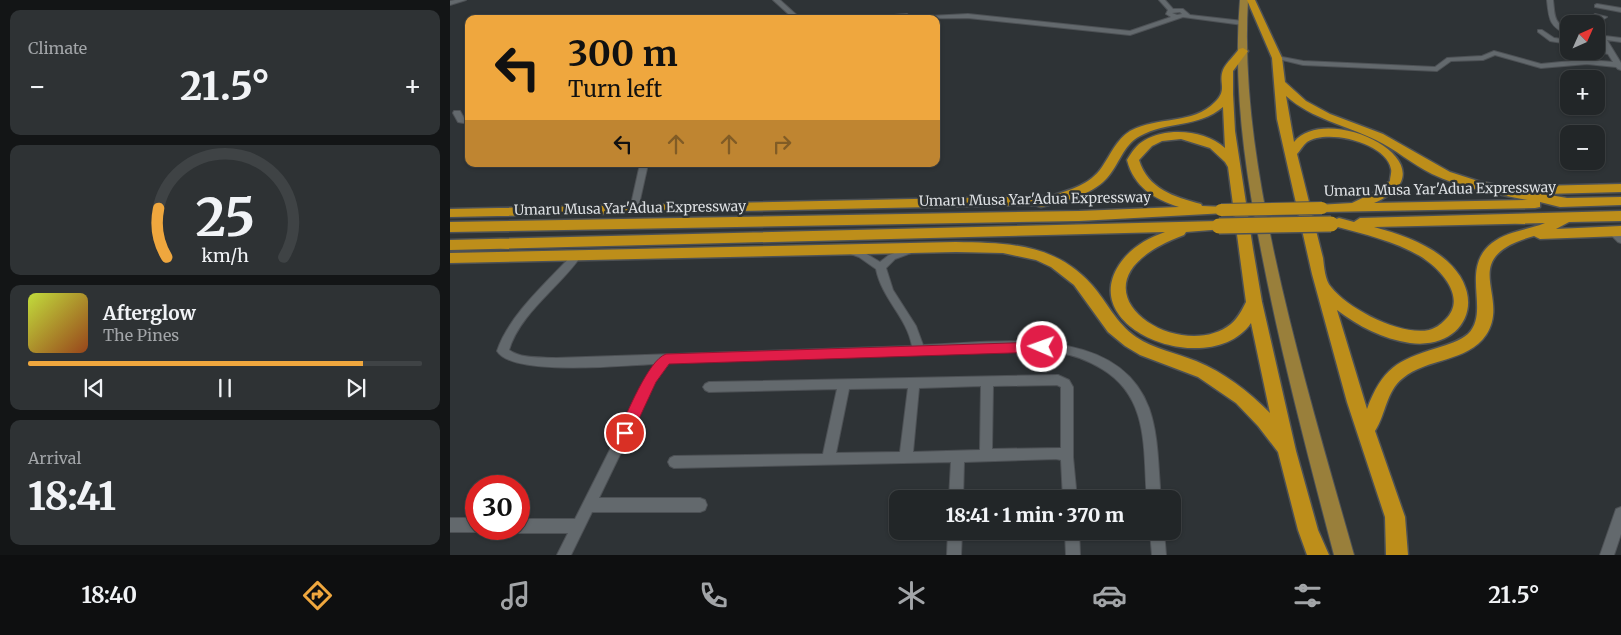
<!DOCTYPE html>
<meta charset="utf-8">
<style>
body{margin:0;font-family:Merriweather,serif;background:#2e3234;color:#f1f3f6;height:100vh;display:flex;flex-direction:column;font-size:19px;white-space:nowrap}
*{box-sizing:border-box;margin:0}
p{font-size:16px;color:#a2a5a8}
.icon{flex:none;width:28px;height:28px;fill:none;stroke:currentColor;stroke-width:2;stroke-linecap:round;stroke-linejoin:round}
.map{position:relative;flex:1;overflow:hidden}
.side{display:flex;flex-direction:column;gap:10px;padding:10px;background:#131516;width:450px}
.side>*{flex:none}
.hud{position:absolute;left:15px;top:15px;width:475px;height:152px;border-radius:10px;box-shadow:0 1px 4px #0004,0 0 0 1px #3f4345;background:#efa73e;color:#111;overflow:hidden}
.needle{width:32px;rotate:45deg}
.tools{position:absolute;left:1110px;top:15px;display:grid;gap:10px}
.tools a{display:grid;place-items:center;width:45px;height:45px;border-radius:10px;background:#222628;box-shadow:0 1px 4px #0004,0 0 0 1px #3f4345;font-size:25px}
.speed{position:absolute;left:15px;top:475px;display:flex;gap:10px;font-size:25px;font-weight:700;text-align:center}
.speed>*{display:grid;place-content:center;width:65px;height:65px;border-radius:50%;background:#222628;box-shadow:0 1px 4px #0004,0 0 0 1px #3f4345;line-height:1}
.speed .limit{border:8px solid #d22;background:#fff;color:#111}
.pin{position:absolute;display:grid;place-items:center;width:42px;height:42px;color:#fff;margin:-21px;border:2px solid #fff;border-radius:50%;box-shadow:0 1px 5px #0007}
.me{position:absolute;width:55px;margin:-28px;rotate:272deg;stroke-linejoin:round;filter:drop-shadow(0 0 4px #0008)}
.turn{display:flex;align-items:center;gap:18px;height:105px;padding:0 20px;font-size:22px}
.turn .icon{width:65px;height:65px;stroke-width:2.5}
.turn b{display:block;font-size:35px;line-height:42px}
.lanes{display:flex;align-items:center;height:48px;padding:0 20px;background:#0003;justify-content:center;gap:25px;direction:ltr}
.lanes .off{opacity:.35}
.big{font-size:38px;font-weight:800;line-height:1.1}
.side .tile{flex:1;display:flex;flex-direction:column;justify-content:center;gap:8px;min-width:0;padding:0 18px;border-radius:10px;background:#2e3234}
.side .dial{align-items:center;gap:0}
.dial svg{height:130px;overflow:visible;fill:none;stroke:#3f4345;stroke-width:7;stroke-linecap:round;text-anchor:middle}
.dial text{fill:#f1f3f6;stroke:none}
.song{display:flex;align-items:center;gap:15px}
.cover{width:60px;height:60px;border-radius:8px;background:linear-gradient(135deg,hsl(70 70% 55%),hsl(20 70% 35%))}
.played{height:5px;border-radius:2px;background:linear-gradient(90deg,#efa73e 85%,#3f4345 85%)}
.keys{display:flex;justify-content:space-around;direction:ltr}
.heat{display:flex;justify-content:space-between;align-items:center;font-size:28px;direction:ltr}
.trip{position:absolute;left:439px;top:490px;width:292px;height:50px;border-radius:10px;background:#222628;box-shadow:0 1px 4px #0004,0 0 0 1px #3f4345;font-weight:800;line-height:50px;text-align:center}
.tab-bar{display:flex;height:80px;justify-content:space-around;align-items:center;background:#0e0f10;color:#a2a5a8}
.tab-bar .icon{width:35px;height:35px}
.tab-bar .selected{color:#efa73e}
.tab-bar b{font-size:22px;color:#f1f3f6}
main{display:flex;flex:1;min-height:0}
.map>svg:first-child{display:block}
</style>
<main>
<section class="side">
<div class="tile"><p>Climate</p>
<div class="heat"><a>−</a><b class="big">21.5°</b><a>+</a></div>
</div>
<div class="tile dial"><svg viewBox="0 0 100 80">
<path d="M14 69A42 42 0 1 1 86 69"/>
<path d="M14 69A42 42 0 0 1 9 39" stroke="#efa73e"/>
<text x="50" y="56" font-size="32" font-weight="700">25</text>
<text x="50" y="72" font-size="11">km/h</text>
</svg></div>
<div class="tile">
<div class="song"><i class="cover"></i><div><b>Afterglow</b><p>The Pines</p></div></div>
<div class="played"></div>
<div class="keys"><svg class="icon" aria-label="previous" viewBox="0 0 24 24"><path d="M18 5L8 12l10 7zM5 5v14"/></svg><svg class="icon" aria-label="pause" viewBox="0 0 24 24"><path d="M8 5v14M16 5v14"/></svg><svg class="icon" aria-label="next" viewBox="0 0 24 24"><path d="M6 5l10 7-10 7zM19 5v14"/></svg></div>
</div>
<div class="tile"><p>Arrival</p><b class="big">18:41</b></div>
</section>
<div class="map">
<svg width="1171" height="555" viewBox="0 0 1171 555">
<rect width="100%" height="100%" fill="#2e3336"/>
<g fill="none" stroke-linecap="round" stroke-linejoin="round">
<!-- minor casing -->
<g stroke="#4d5155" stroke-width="2">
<path id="minor" d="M5,0H16L0,5V1Z
M323,0H330L351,19H344Z
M709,0H715L723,9H733L740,15L793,21L796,23L793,25L733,17L680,35L518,18L415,19L418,17L457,14L460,17L518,14L680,31L721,17L716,14L718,10ZM730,12L732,14L727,15L722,13Z
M1097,0H1103C1105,16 1103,22 1119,30V35C1099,27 1099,19 1097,0Z
M1147,4L1171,8V12L1145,7V5Z
M1145,14L1157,17L1154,19L1148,18V25L1155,36L1171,38V42L1157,40L1171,63V70L1168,69L1166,67L1137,64L1091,68L1045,55L1033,60L1001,61L987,71L853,65L824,58L827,56L853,61L985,67L997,58L1032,56L1044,51L1091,64L1132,60L1123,51H1130L1139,60L1163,62L1158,54L1144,51H1146V48L1156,49L1150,39L1147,37L1148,36L1146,32V24H1143L1142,16Z
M1088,30H1092L1104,38L1119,40V44L1100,41L1088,32Z
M4,111H10L14,118L19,120V124L8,122L3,113Z
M190,164H198L188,209L184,212L180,209Z
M1163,229L1171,234V243L1168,242L1158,232Z
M398,247L415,253L430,262L439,255L461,247L464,248L466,250L464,252L445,259L436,268L443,290L466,326L473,345C544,343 667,322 699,408C709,436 708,469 711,499H697C693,450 700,398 652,369C639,361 625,355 609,353C598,351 586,351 575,350L219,363L205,382L149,498H250L255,500L257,505L255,510L250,512H142L121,555H107L118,533H69L64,531L63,529H69V519H125L197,376L206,364C176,365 62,377 47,351C59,315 97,282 123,254L126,253L131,256C110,287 70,313 59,350C72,359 91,357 106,358L462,346C457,317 432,299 426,269L409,257L395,252L393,250Z
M608,375L619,380L623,387V457L627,499H613L611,460L606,459L514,462L513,499H499L501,462L224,468L220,466L218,462L220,458L224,456L373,454L387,389L259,392L255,390L253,387L255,384L259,382ZM607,385L611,387V448L542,449L543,386ZM531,386L530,450L463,452L469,388ZM458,388L450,452L386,453L399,389Z
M1171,507V534L1164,555H1150L1166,509Z
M0,518H26V529H31L26,532H0Z
M498,531H512L511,555H497Z
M615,531H629L630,555H616Z
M700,531H714L716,555H702Z"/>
</g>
<!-- major casing -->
<g stroke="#4d5155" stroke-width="2">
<path id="major" d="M790,0H798C793,83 806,166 823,248C845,351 875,453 904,555H884C857,452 830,350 810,245C794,165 783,82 790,0Z"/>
</g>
<!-- highway casing -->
<g stroke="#4d5155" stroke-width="3">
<path id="highway" d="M797,0H805L832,58L835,82L856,101L880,114L933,134L1000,172L1028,181L1081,192V187L1086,186L1171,184V192L1094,194L1117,198L1171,197V205L1110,207L1090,202V207L1085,208L872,212L867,211L865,208L867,205L902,203L929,190L940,181C940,177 942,172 941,169C937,143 877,128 857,142C853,145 850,151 847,154C856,189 864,223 873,258C874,266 875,281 881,287C898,309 951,336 979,330C986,328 990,325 995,320C1018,298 991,269 970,256C944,241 914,234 884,226L882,223L884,220L889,218L904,222L910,218L1171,211V221L1119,222L1106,229L1171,226V236L1090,239L1084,236C1004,258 1062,296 1036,335C1018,362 977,358 953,378C936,391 936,414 925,431L955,517L958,555H936L935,517L897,402L862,274L827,119L822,58ZM836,96C862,119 895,125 926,140C945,149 962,164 982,174C1011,188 1046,194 1078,200L924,203C1010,167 879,100 844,142ZM1095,223C1078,230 1057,231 1042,243C1009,269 1041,311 1018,334C1010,341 997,345 987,348C947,360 932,369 917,409L887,310C908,326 933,339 960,343C1014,350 1039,299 997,261C977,243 949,234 924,227Z
M793,48L798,51L783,71V94L785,131L803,249L812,302L846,451L868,530L879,555H857L848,530L828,452L808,426L786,403L748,377L690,355L675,346L658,332L624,285L601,267L586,260L553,253L506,252L0,263V253L506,242C557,243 605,243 642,285C657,302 666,323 686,337C704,349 726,353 746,361C775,373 798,391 820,413L801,323C762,380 626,331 669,265C680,248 696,239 715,232L0,250V240L769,221L774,223L776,226L774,229L736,232L734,235C602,284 728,367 781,324C788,318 792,310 796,302L778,167L775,162L760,148L731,139L712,141L702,146L689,160C698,189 724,197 751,204L752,206L776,207L778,210L776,213L629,221L0,232V222L629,211L729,207C704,199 684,187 677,160C682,152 686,145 695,140C718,127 755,130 775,148L773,107C748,128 717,121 690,136C673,145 669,165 657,178C641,196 613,201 591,207L585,205L0,217V209L600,196C620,190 640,185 652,167C661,154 666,140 680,131C707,116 743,125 765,102C778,89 768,83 773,70C776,63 785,55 789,49Z"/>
</g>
<!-- minor -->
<use href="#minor" fill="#63696d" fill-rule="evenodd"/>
<!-- major -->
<use href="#major" fill="#997f3b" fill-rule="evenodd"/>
<!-- highway -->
<use href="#highway" fill="#bd8e1a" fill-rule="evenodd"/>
<!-- highway-bridge-far1 casing -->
<g stroke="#4d5155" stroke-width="14" stroke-linecap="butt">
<path id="highway-bridge-far1" d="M771,210L872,208"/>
</g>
<!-- highway-bridge casing -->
<g stroke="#4d5155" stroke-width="18" stroke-linecap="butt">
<path id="highway-bridge" d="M769,226L881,224"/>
</g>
<!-- highway-bridge-far1 -->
<use href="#highway-bridge-far1" stroke="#bd8e1a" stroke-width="12"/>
<!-- highway-bridge -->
<use href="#highway-bridge" stroke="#bd8e1a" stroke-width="15"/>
</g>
<!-- route -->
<path fill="#e11d48" stroke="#92132f" d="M592,342L599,347L592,352L219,364L206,382L180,438L175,440L170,438L168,433C176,416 198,360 216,354Z"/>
<g text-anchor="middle" stroke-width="5" stroke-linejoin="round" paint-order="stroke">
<!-- street labels -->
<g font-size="14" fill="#dcdfe2" stroke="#2e3336">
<text transform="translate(990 189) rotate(-1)" y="5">Umaru Musa Yar'Adua Expressway</text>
<text transform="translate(585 199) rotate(-1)" y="5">Umaru Musa Yar'Adua Expressway</text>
<text transform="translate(180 208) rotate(-1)" y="5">Umaru Musa Yar'Adua Expressway</text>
</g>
</g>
</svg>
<div class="tools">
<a><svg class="needle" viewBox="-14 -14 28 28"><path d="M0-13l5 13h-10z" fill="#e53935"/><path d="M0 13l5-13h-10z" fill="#a2a5a8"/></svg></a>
<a>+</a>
<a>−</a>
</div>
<div class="speed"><div class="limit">30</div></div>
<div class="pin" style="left:175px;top:433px;background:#d93025"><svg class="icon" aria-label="arrive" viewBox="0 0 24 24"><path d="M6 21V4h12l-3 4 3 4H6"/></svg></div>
<svg class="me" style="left:592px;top:347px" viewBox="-20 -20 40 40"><circle r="17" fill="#e11d48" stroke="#fff" stroke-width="3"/><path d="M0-11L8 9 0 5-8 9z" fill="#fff"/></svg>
<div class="trip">18:41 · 1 min · 370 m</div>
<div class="hud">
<div class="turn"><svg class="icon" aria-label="left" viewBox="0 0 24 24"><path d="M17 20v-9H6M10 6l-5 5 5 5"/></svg><div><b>300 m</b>Turn left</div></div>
<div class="lanes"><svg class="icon" aria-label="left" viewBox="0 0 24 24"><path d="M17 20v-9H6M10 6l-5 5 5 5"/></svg><svg class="icon off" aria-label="ahead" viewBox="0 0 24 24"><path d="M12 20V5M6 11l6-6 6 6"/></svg><svg class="icon off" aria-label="ahead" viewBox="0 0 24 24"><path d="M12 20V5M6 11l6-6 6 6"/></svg><svg class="icon off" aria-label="right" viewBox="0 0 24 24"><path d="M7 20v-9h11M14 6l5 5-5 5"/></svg></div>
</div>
</div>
</main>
<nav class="tab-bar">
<b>18:40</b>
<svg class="icon selected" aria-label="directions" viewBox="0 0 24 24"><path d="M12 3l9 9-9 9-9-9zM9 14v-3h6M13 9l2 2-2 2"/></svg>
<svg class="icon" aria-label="music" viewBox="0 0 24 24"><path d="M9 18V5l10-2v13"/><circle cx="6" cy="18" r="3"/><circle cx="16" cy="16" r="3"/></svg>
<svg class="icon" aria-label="phone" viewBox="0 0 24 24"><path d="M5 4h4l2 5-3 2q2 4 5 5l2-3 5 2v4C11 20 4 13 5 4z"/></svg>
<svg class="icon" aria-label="climate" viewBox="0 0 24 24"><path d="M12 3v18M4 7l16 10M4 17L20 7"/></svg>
<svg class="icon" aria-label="car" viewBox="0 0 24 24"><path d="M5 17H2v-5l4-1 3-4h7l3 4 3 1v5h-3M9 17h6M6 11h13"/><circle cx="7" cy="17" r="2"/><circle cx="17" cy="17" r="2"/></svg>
<svg class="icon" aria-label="filters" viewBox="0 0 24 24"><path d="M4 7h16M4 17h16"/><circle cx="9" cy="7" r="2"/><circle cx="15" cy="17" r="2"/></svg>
<b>21.5°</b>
</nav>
